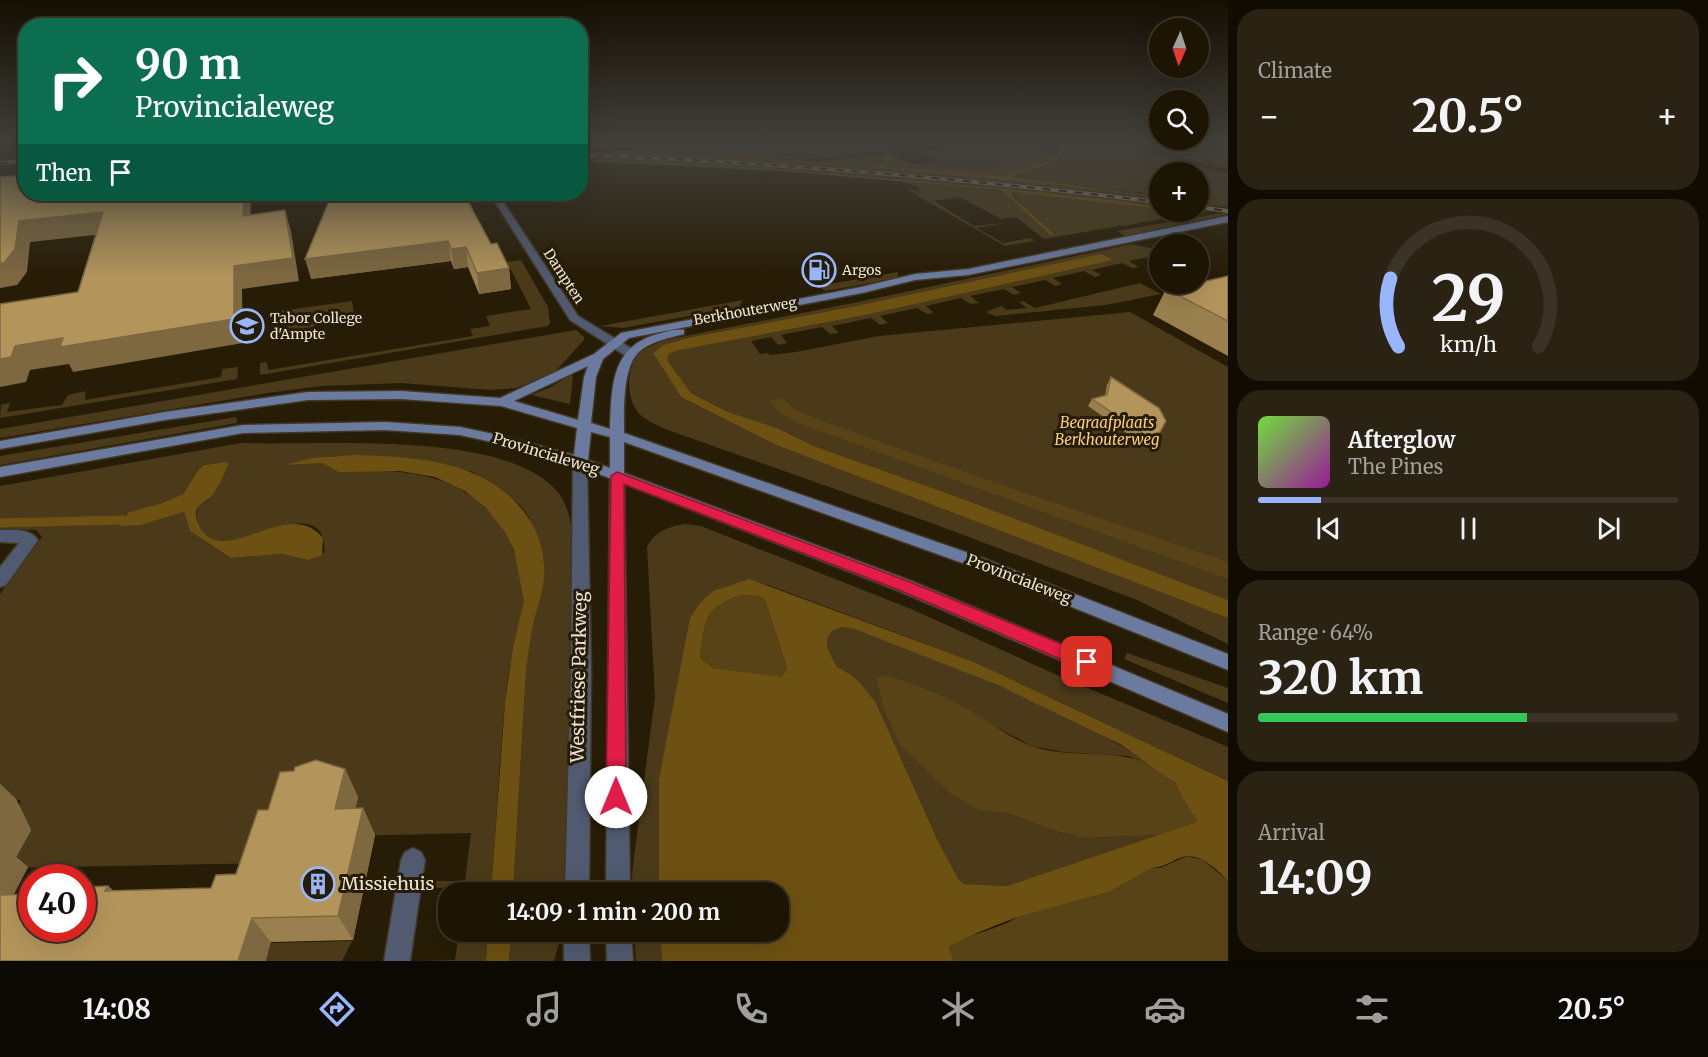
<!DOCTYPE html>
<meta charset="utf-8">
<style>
body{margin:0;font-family:Merriweather,serif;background:#2a2213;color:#f1f3f6;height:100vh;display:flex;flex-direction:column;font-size:22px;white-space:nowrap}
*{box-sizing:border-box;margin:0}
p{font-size:20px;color:#a09f9a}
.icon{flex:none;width:33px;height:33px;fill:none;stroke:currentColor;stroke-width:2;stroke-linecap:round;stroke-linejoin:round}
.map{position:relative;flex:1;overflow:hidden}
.sheet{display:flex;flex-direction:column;gap:9px;padding:9px;background:#100c02;width:480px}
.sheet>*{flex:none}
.hud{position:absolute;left:18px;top:18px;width:570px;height:183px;border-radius:24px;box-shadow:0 6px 24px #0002,0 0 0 2px #3b3426;background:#0b6e4f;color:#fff;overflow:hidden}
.needle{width:39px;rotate:183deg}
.buttons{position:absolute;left:1149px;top:18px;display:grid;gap:12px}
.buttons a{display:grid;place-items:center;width:60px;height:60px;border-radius:50%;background:#1d1504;box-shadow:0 6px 24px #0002,0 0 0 2px #3b3426;font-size:30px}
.speed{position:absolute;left:18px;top:864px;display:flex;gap:12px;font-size:30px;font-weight:700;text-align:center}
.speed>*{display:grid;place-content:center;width:78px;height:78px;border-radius:50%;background:#1d1504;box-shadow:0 6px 24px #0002,0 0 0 2px #3b3426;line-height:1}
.speed .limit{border:9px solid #d22;background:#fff;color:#111}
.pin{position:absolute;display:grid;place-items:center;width:51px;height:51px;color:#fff;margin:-26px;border-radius:12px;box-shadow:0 3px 9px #0006}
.me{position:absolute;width:66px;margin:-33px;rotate:0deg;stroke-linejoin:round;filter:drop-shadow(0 0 4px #0008)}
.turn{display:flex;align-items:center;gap:21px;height:126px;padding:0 18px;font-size:27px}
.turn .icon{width:78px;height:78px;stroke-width:2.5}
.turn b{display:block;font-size:42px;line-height:51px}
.then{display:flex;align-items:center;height:57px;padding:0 18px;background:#0003;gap:12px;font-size:22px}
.big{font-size:45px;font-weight:700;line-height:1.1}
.sheet .widget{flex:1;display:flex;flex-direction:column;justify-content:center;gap:9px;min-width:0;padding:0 21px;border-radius:24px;background:#2a2213}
.sheet .dial{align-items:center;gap:0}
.dial svg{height:156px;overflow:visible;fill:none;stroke:#3b3426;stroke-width:7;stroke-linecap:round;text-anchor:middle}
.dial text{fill:#f1f3f6;stroke:none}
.song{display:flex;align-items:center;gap:18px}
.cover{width:72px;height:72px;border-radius:9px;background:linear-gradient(135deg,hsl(100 70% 55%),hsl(300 70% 35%))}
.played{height:6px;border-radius:3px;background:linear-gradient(90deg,#97b6fd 15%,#3b3426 15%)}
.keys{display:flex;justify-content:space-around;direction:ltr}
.heat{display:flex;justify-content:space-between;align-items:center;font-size:33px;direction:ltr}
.charge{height:9px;border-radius:4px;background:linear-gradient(90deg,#34c759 64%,#3b3426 0)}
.trip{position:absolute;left:438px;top:882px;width:351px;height:60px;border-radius:24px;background:#1d1504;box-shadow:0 6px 24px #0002,0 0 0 2px #3b3426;font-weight:700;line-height:60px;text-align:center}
.tab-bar{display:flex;height:96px;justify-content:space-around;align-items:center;background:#0c0802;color:#a09f9a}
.tab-bar .icon{width:42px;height:42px}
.tab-bar .current{color:#97b6fd}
.tab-bar b{font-size:27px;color:#f1f3f6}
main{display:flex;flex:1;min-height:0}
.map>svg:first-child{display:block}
</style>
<main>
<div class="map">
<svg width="1228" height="961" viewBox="0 0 1228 961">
<rect width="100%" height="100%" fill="#271c05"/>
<!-- green -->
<path fill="#4a3a19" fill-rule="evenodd" d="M643,143H878L885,151L801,160L647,152L643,151Z
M983,143H1032L1055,154L1051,157L1025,159L980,171L913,165L938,162L918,150Z
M1069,143H1128L1162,156L1228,174V207L1199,205V201H1208L1199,200L1198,172H1160L1159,195L1009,177C1029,171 1063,166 1069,143Z
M1141,143H1228V169L1171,155Z
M581,151C774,158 967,175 1159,196V199C967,177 774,161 581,154Z
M581,157C774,164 967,182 1159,204V207L883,177Z
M901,181L1003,191L1050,235H1054L1012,195L1011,192L1159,209L1160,212H1198L1199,208L1211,210L1123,226L1117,224L1119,226L1044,239L1016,217L1001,219L960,197L934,201L974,226L1011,222L977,228L1003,243L1030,238L1034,241L1005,246L906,189L915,190L923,195L917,190L920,188Z
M1228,212V214L1125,236L1117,231Z
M1132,244L1159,250V255L1129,261L1139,267L1132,268L1122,263L1092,270L1101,275L1095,277L1084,271L1053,278L1062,284L1055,286L1045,280L1012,287L1021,293L1014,295L1004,289L970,296L979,303L971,304L961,298L926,306L934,313L927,314L917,308L880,316L888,323L880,325L871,318L832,326L839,333L830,334L822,327L781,335L787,343L778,345L771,337L751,341L760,354L768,353L770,355L796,352L879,336L1130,312L1228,367V600L966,500L814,446L777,428L728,412L691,393L667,360L668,355L675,351L860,316L861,305L687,338L663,345L653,353L681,397L776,445L1228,618V644L1137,600L934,524L665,429C655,424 644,420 637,411C626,397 626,365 640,353C646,348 657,343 665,340L853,303Z
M521,260L548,307L550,323L548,326L260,375V363L267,362L268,370L473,336L470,329L490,326L486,316L531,309L507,262Z
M898,272V278L826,291L818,286Z
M1140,283L1161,294L1106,305L996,316L985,312L1002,306L1007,310L1027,308L1019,302L1023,301L1035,308Z
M743,300L739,307L623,328L600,326Z
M352,301L355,320L280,332V311Z
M576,330L584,337V340L554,373L516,388L490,390L401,383L322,386L268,393L0,438V429Z
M238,367L237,379L0,418L1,405L10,403L7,412L62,405L68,395L86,391L85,400L221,377L222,369Z
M570,375L573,376L570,404L531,395L551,387Z
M236,417L237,423L0,465V456Z
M241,443C320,446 492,430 552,486C566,499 571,517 572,535L566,892H513L526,671L529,642L544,577V561L529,517L520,505L502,490L473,472L416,459L333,456L285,466C296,464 315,459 325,464C334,468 339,472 350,471C418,469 475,476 510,542C518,558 526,584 524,603C522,618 516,633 513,648C510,665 507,684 505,702C499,765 496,829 491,892H464V887L433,888L434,881H465L471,833L349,836L267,863L10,868V821L21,801L8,796L0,798V594L42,537L36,530L0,529V486ZM226,462L229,463L210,499L198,506C195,514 196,521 200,528C204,535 211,541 219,542C243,543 330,493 324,553L308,560L281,554L231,558L190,531L184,512L141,525L129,512L162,503L183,494L199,469L204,465Z
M685,524L701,526L911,609L1057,675L1228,747V781L974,662L768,585C739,580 722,584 700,603L659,779V892H633L632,873L655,697L647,547C655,531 668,527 685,524Z
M842,627L854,629C954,668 1062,704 1151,765L1128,756L1063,752L1032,746L990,724L961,705L979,811L1008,813L1051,830L1084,838L1160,835L1007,886L964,884L958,880L938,841L876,703L850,674L836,667L827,647V639L832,631Z
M1127,653L1228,688V703L1124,659Z
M459,932H488L486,961H422L455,960Z
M511,932H562L554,961H509Z
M634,932H660L662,961H636Z
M352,941L342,961H266L271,943Z"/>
<!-- forest -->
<path fill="#584316" d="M887,154L878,165L818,161Z
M892,154L913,165L979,171L1025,159L1051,157L1038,164L996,177L890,167L888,164Z
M784,398L794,409L817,419L979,477L1228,562V579L798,423L781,414L769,400Z
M741,595L759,596L765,600L787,668L782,678L713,668L700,658C707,619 701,611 741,595Z
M889,676C913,684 939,693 961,705C983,717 1008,738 1032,746C1078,763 1137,740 1174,783C1184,793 1190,810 1197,822L1160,835L1084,838L1051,830L1008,813L980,811L950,793L900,745L884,709L876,678Z
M1187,856L1203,860L1228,881V961H954L949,947C966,935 987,932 1007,923C1017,918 1021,914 1033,913L1109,892L1154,867L1160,868Z"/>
<!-- water -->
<path fill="#6d5112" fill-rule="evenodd" d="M636,143H643V150L647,152L876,165H880L887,154L878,143H883L892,154L888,164L890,167L1002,176L1048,160L1060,150L1062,143H1069C1063,167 1028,169 1010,177L1159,196C967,175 774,158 581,151H636Z
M581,159C738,163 896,178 1053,194C1070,196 1151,203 1159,209L1012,192V196L1055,235H1050L1004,192L999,190L779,171L581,161Z
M1101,254L1113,260L860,316L675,351L668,355L667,360L691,393L728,412L777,428L814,446L966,500L1228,600V618L776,445L681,397L653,353L663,345L687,338L861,305Z
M354,455C415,457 484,459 525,513C538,530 546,555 544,577C543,592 537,607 534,621C530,638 528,654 526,671L513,892H491L505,702L513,647L524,601L514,550L504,531L486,508L465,491L435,477L400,471L339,472L322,463L284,465L312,458Z
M226,462L229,463C224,474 219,487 212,496C207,502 198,503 196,511C195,517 198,524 201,529C225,568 289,495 323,538L322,555L308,560L281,554L231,558L190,531L184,512L141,525L119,526L129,512L162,503L183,494L199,469L204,465Z
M749,579L974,662L1228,781V881C1219,871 1202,855 1187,856C1175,857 1166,868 1154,867L1109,892L1033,913C1020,914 961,939 949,947L954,961H662L660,932H778V892H659V779L690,618L700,603L713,591ZM741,595L759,596L765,600L787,668L782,677L713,668L700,658C706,620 702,610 741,595ZM842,627L854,629L998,685L1120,744L1175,783L1197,822L1007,886L964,884L958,879L938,841L876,703L860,683L850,674L837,667L833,660L827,647V639L832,631Z
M488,932H511L509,961H486Z"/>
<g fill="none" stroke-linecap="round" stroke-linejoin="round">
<!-- stream -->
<path stroke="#6d5112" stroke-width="9" d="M0,523L123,520"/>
<!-- minor casing -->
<g stroke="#433822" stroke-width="3">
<path id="minor" d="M490,194H498L578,316L634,350V356H626L570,320Z
M0,530C14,530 30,528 38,540L6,585L0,587V567L19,543L0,542Z
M413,848L421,852L425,860L410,961H384L401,860L405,852Z"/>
</g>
<!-- tertiary casing -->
<g stroke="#433822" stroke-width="3">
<path id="tertiary" d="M580,457L587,462L591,666L589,892H565L571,666L573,462Z
M617,471L624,476L630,892H606L610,476Z
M564,932H589L590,961H564Z
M606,932H631L633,961H607Z"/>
</g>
<!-- secondary casing -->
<g stroke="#433822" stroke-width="3">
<path id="secondary" d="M1228,216V222L968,275L915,280L862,293L629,338L603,359L596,377L591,423L610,429C612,387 610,348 657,334C665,332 676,328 684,330V334C669,338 652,341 640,351C622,366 624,411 624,433L980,557L1228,654V670L968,565L624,442V473L911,581L1228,714V732L899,591L612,479L575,465L501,444L460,435L385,430L243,433L0,477V467L243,425L385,422L460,427L503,436L574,455L577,428L501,406L401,399L308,400L165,420L0,449V441L165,412L308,392L401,391L500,398L594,354L621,333L861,287L915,274L968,269ZM588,366L584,377L578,420L514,401ZM591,432L610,437V468L588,460Z"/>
</g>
<!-- minor -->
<use href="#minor" fill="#505a70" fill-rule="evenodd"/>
<!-- tertiary -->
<use href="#tertiary" fill="#505a70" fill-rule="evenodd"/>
<!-- secondary -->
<use href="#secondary" fill="#6b7b9f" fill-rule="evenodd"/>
<!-- rail casing -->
<g stroke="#847b68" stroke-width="4">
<path id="rail" d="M580,155C774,162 967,179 1160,202
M0,163L26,161
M1198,207L1228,211"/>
</g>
<!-- rail -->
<use href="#rail" stroke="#271c05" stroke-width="2" stroke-dasharray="8" stroke-linecap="butt"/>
</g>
<!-- wall -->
<path fill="#9a804e" d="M471,206L491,244L509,268L511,289L479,294L468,267L454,269L451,261L311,279Z
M1228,276V356L1153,315L1166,289Z
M1111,377L1156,440L1142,444L1088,406L1092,399L1105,396L1107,385Z
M345,769L358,797L355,808H363L375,835L353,940L271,942L0,961V784L16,799L31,830L16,857L28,867L14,894L32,928L108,886L114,891L211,888L236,874L268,810Z"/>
<!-- shaded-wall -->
<path fill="#7d6840" d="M592,143H636V145L592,148Z
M244,194H251L250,237L243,216Z
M464,194H469L472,210Z
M285,210L291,231L299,281L242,289L243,343L73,372L69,364L30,370L26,382L0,387V359L15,346L234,266Z
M103,212L113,233L30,242L27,272L17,285L0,288V263L19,221Z
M448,241L451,261L311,279L305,259Z
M466,247L468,267L454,269L451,249Z
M509,268L511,289L479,294L477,273Z
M1160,432L1156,440L1142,444L1147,436Z
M345,769L358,797L349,836L335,809Z
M0,784L16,799L31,830L16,857L28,867L0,920Z
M363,808L375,835L353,940L338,916Z
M108,886L135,911L105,891Z
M252,918L271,942L266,961H238Z"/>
<!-- building -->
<path fill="#b3955b" stroke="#7d6840" stroke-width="1.5" d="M26,175V194H244L243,216L285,210L293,258L234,266V319L60,347L63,338L15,346L11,357L0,359V304L78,292L103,212L19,221L15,249L4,263H0V177Z
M332,194H464L491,244L497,243L509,268L477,273L466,247L451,249L448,241L305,259Z
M1228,276V321L1166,289L1194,284H1198V283Z
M1111,377L1159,408L1166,421L1160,432L1147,436L1092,399L1107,395Z
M316,760L345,769L335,809L363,808L338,916L252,918L238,961H0V895L32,894V928H82V887L108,886L105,891L211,888L216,875L236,874L258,810H268L280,772L294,771L295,767Z"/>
<!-- sky -->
<linearGradient id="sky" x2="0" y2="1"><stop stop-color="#150f03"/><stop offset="0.51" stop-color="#41403b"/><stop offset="1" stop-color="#41403b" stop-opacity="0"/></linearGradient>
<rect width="1228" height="278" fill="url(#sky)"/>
<!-- route -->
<path fill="#e11d48" stroke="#92132f" stroke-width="1.5" d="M617,472L910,582L1093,657L1096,662L1093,668L1087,670L1081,668L899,590L624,484L626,797L623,804L616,807L609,804L606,797L611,476Z"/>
<!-- icons -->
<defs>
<g id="fuel-ring" transform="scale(1.725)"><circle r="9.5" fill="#271c05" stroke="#97b6fd" stroke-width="1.5"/><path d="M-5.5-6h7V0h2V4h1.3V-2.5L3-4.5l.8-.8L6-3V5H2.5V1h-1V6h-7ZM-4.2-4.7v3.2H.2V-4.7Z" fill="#97b6fd"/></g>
<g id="school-ring" transform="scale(1.725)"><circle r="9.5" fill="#271c05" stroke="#97b6fd" stroke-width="1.5"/><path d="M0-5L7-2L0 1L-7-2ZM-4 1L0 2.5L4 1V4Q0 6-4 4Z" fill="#97b6fd"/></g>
<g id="building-ring" transform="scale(1.725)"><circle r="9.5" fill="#271c05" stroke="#97b6fd" stroke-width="1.5"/><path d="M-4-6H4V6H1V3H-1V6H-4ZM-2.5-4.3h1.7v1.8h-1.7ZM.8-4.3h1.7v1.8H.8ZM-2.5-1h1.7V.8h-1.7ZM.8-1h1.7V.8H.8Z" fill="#97b6fd"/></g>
</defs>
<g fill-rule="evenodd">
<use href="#fuel-ring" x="819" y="270"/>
<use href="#school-ring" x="247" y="326"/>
<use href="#building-ring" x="318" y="884"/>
</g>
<g text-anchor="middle" stroke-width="6" stroke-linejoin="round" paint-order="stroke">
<!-- far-poi labels -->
<g font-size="14" fill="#ece5d7" stroke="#271c05" text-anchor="start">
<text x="842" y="275">Argos</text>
<text x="270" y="323">Tabor College<tspan x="270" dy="16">d'Ampte</tspan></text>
</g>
<!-- far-street labels -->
<g font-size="14" fill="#ece5d7" stroke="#271c05">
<text transform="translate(564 276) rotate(57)" y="5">Dampten</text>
<text transform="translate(745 311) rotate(-10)" y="5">Berkhouterweg</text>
</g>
<!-- park labels -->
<g font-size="15" font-style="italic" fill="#f9ce79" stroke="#271c05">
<text x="1107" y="428">Begraafplaats<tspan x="1107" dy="17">Berkhouterweg</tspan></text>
</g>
<!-- street labels -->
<g font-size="15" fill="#ece5d7" stroke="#271c05">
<text transform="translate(546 454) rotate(17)" y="5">Provincialeweg</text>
<text transform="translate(1019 579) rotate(21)" y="5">Provincialeweg</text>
</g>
<!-- near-street labels -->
<g font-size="18" fill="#ece5d7" stroke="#271c05">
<text transform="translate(579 677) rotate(-89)" y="6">Westfriese Parkweg</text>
</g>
<!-- near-poi labels -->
<g font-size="18" fill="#ece5d7" stroke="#271c05" text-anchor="start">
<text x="341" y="890">Missiehuis</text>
</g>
</g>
</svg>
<div class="buttons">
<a><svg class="needle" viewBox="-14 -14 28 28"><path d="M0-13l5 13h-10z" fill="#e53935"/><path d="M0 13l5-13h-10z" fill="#a09f9a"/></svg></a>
<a><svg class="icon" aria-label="search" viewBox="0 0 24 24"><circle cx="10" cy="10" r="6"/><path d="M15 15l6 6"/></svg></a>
<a>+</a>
<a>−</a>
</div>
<div class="speed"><div class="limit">40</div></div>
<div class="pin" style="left:1087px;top:662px;background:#d93025"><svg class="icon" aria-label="arrive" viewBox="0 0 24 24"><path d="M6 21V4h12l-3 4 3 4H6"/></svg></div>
<svg class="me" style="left:616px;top:797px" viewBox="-20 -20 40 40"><circle r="19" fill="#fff"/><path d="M0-13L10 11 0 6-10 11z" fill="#e11d48"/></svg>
<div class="trip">14:09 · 1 min · 200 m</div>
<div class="hud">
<div class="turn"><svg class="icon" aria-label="right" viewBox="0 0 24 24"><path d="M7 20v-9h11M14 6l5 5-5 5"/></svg><div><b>90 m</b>Provincialeweg</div></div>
<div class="then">Then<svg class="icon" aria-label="arrive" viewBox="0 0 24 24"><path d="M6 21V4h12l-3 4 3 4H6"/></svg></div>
</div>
</div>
<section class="sheet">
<div class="widget"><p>Climate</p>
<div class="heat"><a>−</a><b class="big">20.5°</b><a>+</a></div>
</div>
<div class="widget dial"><svg viewBox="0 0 100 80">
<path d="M14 69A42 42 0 1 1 86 69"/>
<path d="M14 69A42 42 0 0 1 10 34" stroke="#97b6fd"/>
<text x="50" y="56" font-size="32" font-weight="700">29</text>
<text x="50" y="72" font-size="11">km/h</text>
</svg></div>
<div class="widget">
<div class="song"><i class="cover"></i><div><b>Afterglow</b><p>The Pines</p></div></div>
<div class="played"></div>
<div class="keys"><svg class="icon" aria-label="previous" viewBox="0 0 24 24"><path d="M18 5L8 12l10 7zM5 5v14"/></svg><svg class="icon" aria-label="pause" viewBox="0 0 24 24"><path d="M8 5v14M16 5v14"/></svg><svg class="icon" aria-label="next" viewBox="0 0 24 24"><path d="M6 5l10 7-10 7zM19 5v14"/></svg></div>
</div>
<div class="widget"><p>Range · 64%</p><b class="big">320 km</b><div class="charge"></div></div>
<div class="widget"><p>Arrival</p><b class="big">14:09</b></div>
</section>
</main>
<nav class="tab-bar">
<b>14:08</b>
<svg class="icon current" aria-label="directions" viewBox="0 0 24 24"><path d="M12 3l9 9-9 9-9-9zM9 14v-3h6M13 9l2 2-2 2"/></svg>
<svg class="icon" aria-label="music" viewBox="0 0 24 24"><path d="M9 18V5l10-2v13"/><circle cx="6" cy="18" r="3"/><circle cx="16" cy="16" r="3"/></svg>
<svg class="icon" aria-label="phone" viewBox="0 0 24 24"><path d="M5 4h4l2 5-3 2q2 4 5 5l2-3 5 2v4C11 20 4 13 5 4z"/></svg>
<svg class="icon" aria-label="climate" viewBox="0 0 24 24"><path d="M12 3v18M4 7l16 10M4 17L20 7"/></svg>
<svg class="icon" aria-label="car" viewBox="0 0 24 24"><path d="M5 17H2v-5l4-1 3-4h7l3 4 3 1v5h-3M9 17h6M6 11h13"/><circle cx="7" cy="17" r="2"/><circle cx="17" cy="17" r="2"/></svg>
<svg class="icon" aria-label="filters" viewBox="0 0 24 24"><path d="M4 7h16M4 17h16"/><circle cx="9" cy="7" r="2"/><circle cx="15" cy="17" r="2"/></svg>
<b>20.5°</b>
</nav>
